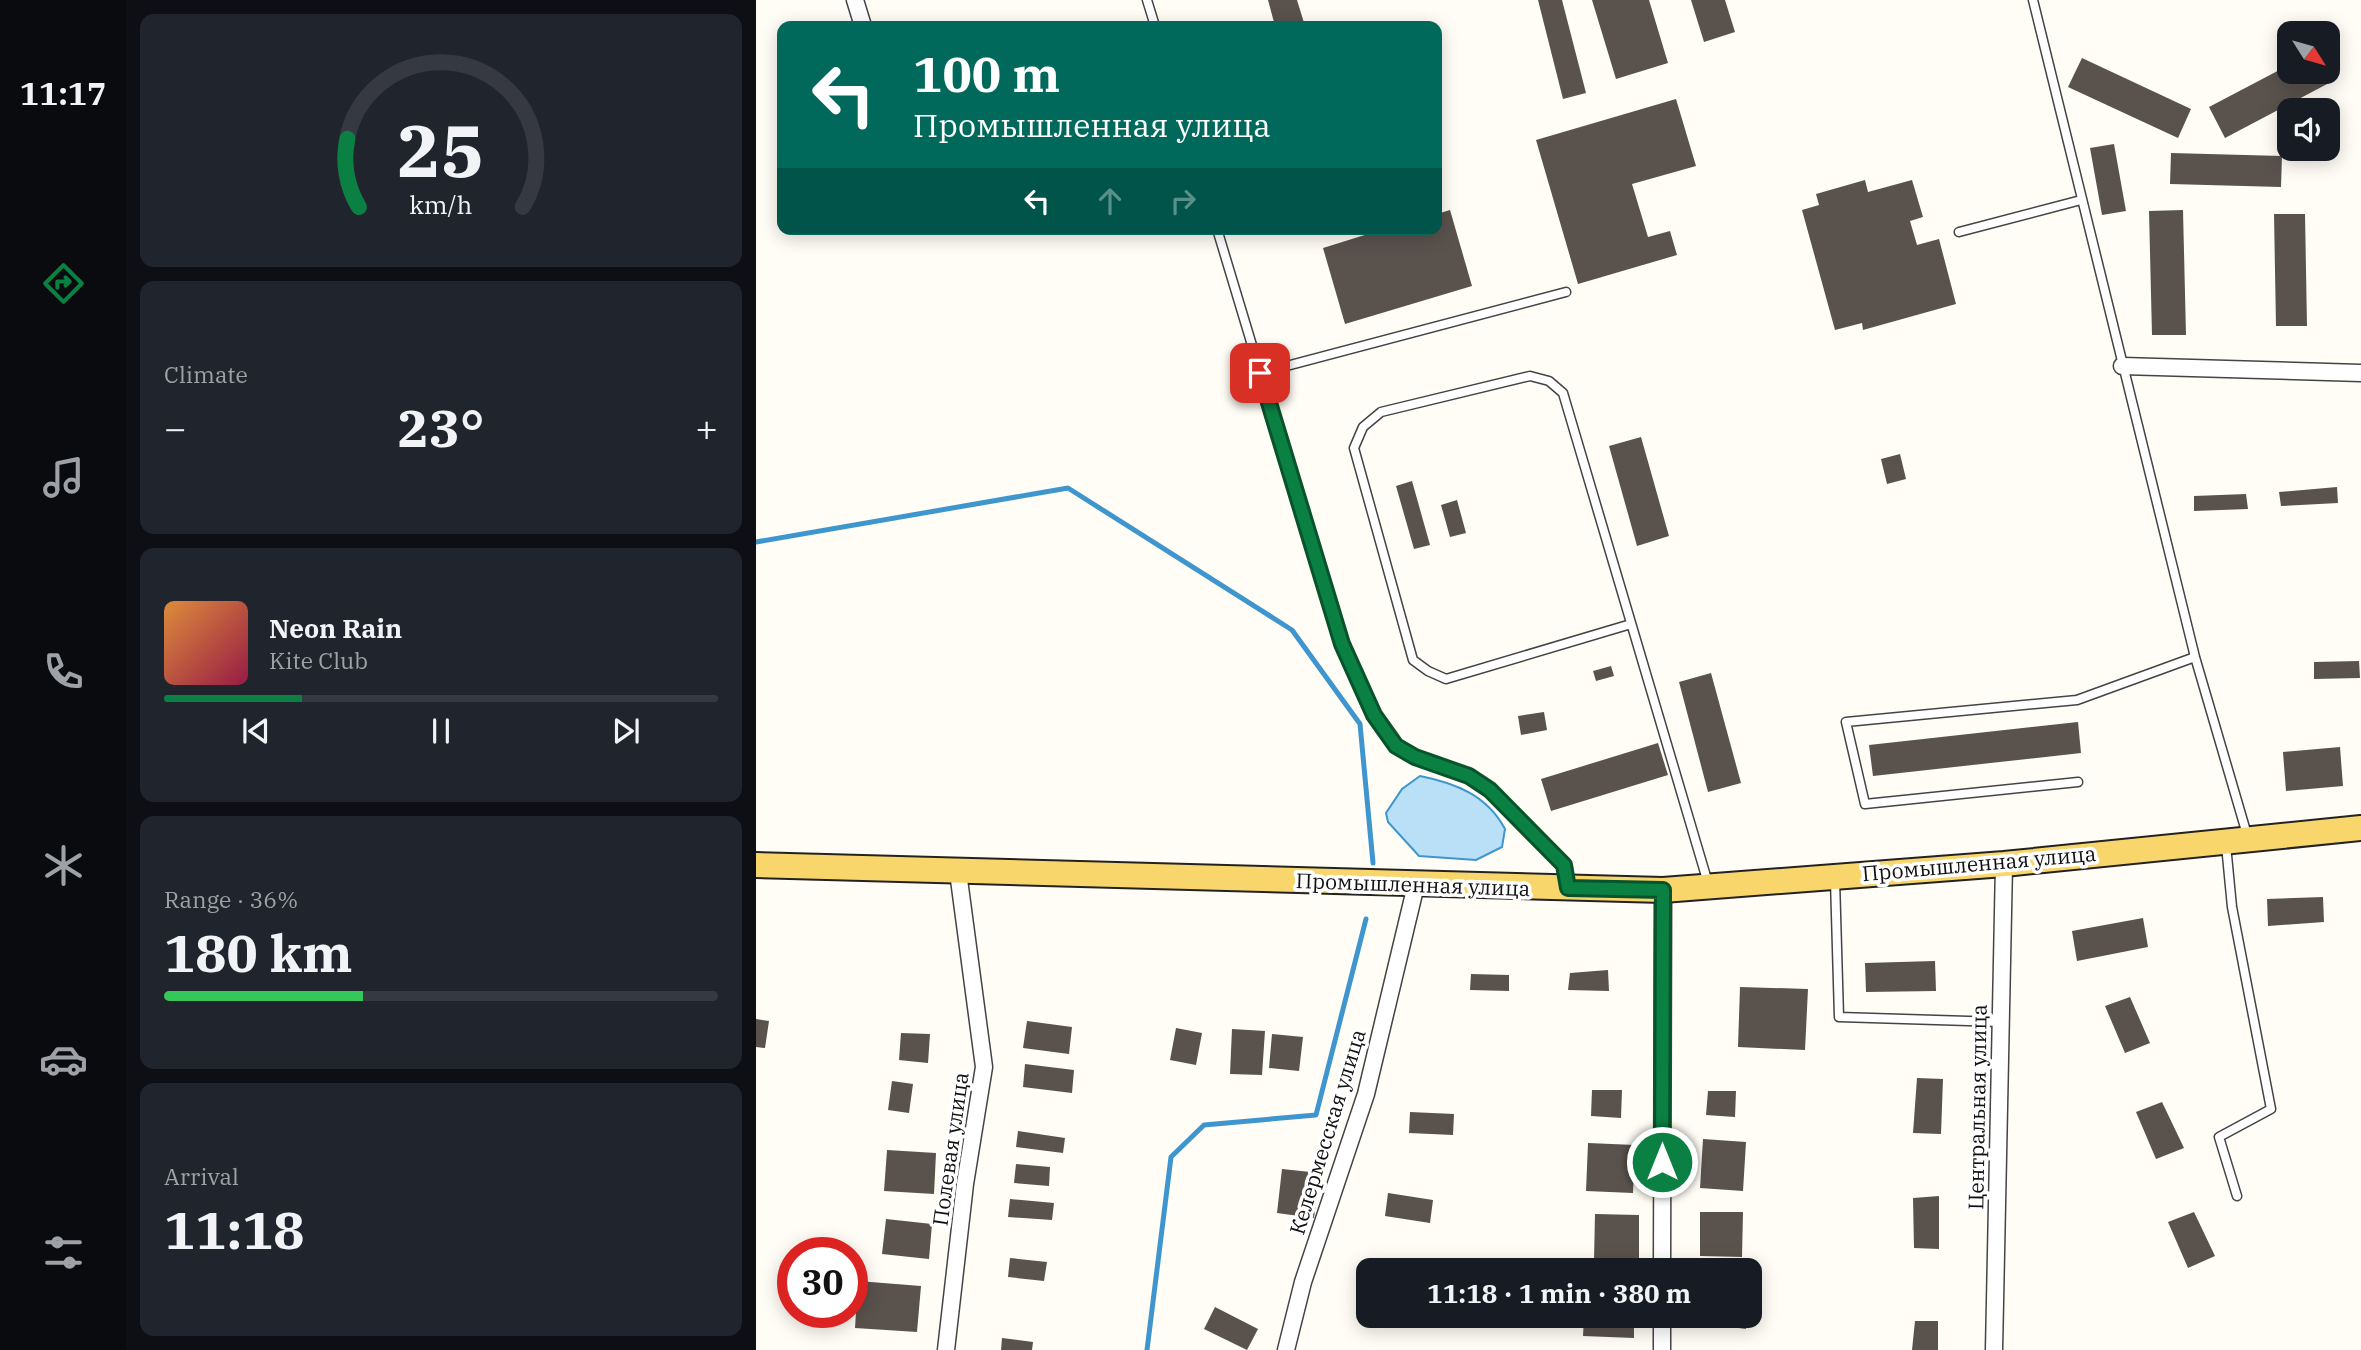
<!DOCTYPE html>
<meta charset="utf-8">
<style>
body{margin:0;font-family:"IBM Plex Serif",serif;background:#20242c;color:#f1f3f6;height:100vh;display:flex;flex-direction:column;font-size:26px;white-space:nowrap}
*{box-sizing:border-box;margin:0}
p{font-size:23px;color:#9ea1a6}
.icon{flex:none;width:38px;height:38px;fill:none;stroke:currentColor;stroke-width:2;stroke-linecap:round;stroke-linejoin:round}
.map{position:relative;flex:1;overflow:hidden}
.sheet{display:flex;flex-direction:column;gap:14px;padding:14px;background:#0d0f14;width:630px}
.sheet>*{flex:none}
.guide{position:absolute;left:21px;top:21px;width:665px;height:214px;border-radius:14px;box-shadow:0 4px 18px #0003;background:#00695c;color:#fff;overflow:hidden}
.needle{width:46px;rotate:127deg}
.tools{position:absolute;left:1521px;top:21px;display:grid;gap:14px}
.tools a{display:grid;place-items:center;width:63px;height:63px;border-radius:14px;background:#171b24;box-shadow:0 4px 18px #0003;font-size:35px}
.speed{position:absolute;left:21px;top:1237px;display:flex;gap:14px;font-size:35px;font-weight:700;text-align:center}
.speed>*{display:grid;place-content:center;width:91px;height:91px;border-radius:50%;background:#171b24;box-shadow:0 4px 18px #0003;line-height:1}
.speed .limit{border:10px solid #d22;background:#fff;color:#111}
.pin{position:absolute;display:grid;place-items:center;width:60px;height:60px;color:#fff;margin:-30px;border-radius:14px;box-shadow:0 4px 10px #0006}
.me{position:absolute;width:77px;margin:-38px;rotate:0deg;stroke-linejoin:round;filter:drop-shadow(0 0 5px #0008)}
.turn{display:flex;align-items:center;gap:24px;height:147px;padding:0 21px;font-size:32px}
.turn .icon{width:91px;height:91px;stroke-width:2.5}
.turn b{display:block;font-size:49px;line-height:60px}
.lanes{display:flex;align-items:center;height:66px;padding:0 21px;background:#0003;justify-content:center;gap:35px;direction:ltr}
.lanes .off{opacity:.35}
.big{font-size:52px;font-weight:800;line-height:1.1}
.sheet .tile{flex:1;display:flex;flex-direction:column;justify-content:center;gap:10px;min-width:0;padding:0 24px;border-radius:14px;background:#20242c}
.sheet .dial{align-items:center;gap:0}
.dial svg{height:182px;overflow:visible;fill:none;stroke:#363941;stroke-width:7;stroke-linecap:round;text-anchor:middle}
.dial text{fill:#f1f3f6;stroke:none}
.song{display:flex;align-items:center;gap:21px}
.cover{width:84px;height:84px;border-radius:10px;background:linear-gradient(135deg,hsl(30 70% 55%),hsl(340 70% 35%))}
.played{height:7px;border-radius:4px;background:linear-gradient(90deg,#0b8043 25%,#363941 25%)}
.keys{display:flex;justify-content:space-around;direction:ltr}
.heat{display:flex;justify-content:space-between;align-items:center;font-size:38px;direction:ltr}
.charge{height:10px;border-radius:5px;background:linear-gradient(90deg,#34c759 36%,#363941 0)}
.trip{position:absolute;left:600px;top:1258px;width:406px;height:70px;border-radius:14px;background:#171b24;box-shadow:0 4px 18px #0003;font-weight:800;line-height:70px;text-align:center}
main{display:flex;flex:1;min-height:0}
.menu{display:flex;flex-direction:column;width:126px;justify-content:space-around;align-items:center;background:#090b0e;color:#9ea1a6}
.menu .icon{width:49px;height:49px}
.menu .selected{color:#0b8043}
.menu b{font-size:32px;color:#f1f3f6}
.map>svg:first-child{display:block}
</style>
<main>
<nav class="menu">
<b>11:17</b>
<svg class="icon selected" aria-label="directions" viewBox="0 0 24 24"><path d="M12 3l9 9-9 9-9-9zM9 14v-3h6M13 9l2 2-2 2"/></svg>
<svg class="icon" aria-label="music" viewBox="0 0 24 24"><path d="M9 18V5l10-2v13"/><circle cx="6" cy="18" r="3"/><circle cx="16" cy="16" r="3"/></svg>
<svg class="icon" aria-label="phone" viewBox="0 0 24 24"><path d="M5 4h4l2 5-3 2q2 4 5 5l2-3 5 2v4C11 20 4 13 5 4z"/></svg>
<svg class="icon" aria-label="climate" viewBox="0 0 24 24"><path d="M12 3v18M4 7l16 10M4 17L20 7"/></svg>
<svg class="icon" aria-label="car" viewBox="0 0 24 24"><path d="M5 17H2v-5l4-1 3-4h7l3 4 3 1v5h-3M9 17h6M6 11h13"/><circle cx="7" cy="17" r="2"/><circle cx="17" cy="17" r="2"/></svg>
<svg class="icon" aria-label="filters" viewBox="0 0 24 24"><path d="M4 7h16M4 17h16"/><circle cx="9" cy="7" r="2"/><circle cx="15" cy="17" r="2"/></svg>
</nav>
<section class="sheet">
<div class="tile dial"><svg viewBox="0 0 100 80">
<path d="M14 69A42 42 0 1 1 86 69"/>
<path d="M14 69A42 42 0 0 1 9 39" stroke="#0b8043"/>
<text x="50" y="56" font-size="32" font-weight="700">25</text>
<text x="50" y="72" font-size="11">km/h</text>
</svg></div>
<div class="tile"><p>Climate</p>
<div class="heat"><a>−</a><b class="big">23°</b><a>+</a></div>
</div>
<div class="tile">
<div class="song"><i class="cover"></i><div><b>Neon Rain</b><p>Kite Club</p></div></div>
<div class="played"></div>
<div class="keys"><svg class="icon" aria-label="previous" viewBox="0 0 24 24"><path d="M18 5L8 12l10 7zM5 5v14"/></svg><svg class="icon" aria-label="pause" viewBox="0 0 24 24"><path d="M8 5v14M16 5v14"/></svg><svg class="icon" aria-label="next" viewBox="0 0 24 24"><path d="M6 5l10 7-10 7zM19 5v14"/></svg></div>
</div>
<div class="tile"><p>Range · 36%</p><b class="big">180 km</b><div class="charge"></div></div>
<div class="tile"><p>Arrival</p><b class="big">11:18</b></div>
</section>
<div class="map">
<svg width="1605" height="1350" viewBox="0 0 1605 1350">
<rect width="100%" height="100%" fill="#fffdf5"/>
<!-- water -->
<path fill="#b9e0f7" stroke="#3f96cf" stroke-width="2" d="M664,776C699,783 731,795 749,829L746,847L720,860L663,856L632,822L630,813L646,789Z"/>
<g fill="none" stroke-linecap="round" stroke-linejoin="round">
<!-- stream -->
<path stroke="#3f96cf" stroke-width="5" d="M0,542L312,488L536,630L604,724L617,863
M391,1350L415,1157L448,1125L560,1115L610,919"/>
</g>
<!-- building -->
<path fill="#5a524d" d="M512,0H541L549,26H519Z
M782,0H806L830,93L807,99Z
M836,0H893L912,63L860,79Z
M935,0H969L979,32L948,42Z
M1326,58L1435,109L1422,138L1312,87Z
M1533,65V72H1567L1573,83L1469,138L1453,107Z
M920,99L940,166L876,184L892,237L914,231L921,255L822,284L780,140Z
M1358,144L1370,211L1346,215L1334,148Z
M1415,153L1526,156L1525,187L1414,184Z
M1109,180L1112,192L1156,180L1167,217L1154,221L1161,245L1183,239L1200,304L1107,330L1106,323L1079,330L1046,210L1063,205L1060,194Z
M694,210L716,286L589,324L567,248L628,229H681V214Z
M1427,210L1430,335H1396L1393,211Z
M1518,214H1549L1551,326H1520Z
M885,437L913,536L881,546L853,446Z
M1144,454L1150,479L1131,484L1125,459Z
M656,481L674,545L658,549L640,486Z
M1581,487L1582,503L1525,506L1523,492Z
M1490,494L1492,509L1438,511V496Z
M701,500L710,533L694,537L685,505Z
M1603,661L1604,678L1558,679V662Z
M855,666L858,676L840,681L837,671Z
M955,673L985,783L952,792L923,682Z
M788,712L791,730L765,735L762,716Z
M1322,722L1325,753L1117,776L1113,745Z
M902,743L912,775L795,811L785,779Z
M1584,747L1587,786L1530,791L1527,752Z
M1567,897L1568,922L1512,926L1511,899Z
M1387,918L1392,947L1321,961L1316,931Z
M1179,961L1180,991L1110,992L1109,963Z
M852,970L853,991L812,990L814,973Z
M715,974L753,975V991L714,990Z
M984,987L1052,989L1049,1050L982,1047Z
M1374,997L1394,1043L1369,1053L1349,1006Z
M0,1019L13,1021L9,1048L0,1047Z
M271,1021L316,1027L313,1054L267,1048Z
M420,1028L446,1033L440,1065L414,1060Z
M476,1029L509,1031L506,1075L474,1074Z
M145,1033L174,1034L172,1063L143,1060Z
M516,1034L547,1037L543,1071L513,1068Z
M269,1064L318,1070L316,1093L267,1087Z
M1161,1078L1187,1079L1185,1134L1157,1133Z
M136,1081L157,1084L153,1113L132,1110Z
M836,1090H866L865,1118L835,1116Z
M952,1091H980L979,1117L950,1115Z
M1406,1102L1428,1148L1400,1159L1380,1112Z
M654,1112L698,1114L697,1135L653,1133Z
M262,1131L309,1138L307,1153L260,1147Z
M947,1139L990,1142L987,1191L944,1188Z
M832,1143L879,1145L877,1193L830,1191Z
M131,1150L180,1153L178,1194L128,1191Z
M260,1164L294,1167L293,1186L258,1183Z
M526,1169L564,1173L558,1218L521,1213Z
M632,1193L677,1200L674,1223L629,1216Z
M1183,1196V1249L1158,1248L1157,1198Z
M254,1199L298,1203L296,1220L252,1217Z
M944,1212H987L986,1257L944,1256Z
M1438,1212L1459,1256L1432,1268L1412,1222Z
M839,1214L883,1215V1261L838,1260Z
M130,1219L176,1224L173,1259L126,1254Z
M254,1258L291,1262L288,1281L252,1277Z
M102,1281L165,1286L161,1332L99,1328Z
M459,1307L502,1329L491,1350L448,1329Z
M828,1316H878V1338L827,1336Z
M945,1316H992L990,1329L945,1323Z
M1159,1321H1182V1350H1156Z
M246,1338L277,1342L276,1350H245Z"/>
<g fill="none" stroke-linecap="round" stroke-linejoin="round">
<!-- lane casing -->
<g stroke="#444" stroke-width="11">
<path id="lane" d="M391,0L399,26
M1277,0L1439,657L1492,838
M461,229L586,644L618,715L640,746L658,757L713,776L735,790L809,865L812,885
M1203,232L1325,200
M504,373L810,292
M875,624L690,679L672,671L657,660L598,448L607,427L625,412L774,376L793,381L807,393L952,883
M1322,782L1109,804L1090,722L1321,700L1439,657
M1470,845L1476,907L1515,1109L1463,1137L1481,1196
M1079,880L1083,1017L1245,1022"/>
</g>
<!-- street casing -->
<g stroke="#444" stroke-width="19">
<path id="street" d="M99,0L107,26
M1366,366L1605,373
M906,1270L907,890
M190,1350L209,1184L228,1067L202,872
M530,1350L547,1282L610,1094L660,885
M906,1350V1316
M1238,1350L1248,864"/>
</g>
<!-- primary casing -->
<g stroke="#222" stroke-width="28">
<path id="primary" d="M0,865L907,890L1248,864L1605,828"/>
</g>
<!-- lane -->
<use href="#lane" stroke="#fff" stroke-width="8"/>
<!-- street -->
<use href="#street" stroke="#fff" stroke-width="16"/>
<!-- primary -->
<use href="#primary" stroke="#f9d66b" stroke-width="24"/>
</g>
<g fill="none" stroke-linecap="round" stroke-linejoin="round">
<!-- route casing -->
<g stroke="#07532c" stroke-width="18">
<path id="route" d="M504,373L586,644L618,715L640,746L659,757L713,776L734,790L808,865L812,888L907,890L906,1162"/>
</g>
<!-- route -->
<use href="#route" stroke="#0b8043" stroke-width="12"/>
</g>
<g text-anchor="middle" stroke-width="7" stroke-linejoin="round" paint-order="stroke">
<!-- street labels -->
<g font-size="21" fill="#111" stroke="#fff">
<text transform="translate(1223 864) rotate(-5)" y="7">Промышленная улица</text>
<text transform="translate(657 885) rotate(2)" y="7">Промышленная улица</text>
<text transform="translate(1222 1107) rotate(-89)" y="7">Центральная улица</text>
<text transform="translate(572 1132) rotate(-73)" y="7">Келермесская улица</text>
<text transform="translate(195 1149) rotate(-82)" y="7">Полевая улица</text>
</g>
</g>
</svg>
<div class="tools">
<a><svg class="needle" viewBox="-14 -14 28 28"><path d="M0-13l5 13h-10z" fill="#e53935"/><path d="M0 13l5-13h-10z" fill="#9ea1a6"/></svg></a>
<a><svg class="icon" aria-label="sound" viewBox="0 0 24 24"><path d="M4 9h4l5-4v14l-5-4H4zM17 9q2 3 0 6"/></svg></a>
</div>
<div class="speed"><div class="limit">30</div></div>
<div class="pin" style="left:504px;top:373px;background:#d93025"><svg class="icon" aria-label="arrive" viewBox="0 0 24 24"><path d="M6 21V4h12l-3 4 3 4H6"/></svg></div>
<svg class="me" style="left:906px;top:1162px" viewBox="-20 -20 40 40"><circle r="17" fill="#0b8043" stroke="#fff" stroke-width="3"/><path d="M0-11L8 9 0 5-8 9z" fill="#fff"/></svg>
<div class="trip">11:18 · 1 min · 380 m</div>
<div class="guide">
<div class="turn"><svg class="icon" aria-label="left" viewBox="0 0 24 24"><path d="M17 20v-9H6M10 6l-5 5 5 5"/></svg><div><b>100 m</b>Промышленная улица</div></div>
<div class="lanes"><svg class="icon" aria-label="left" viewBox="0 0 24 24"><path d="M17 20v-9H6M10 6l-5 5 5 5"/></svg><svg class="icon off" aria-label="ahead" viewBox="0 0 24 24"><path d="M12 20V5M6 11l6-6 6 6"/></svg><svg class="icon off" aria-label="right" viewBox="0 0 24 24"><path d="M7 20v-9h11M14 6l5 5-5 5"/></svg></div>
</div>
</div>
</main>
